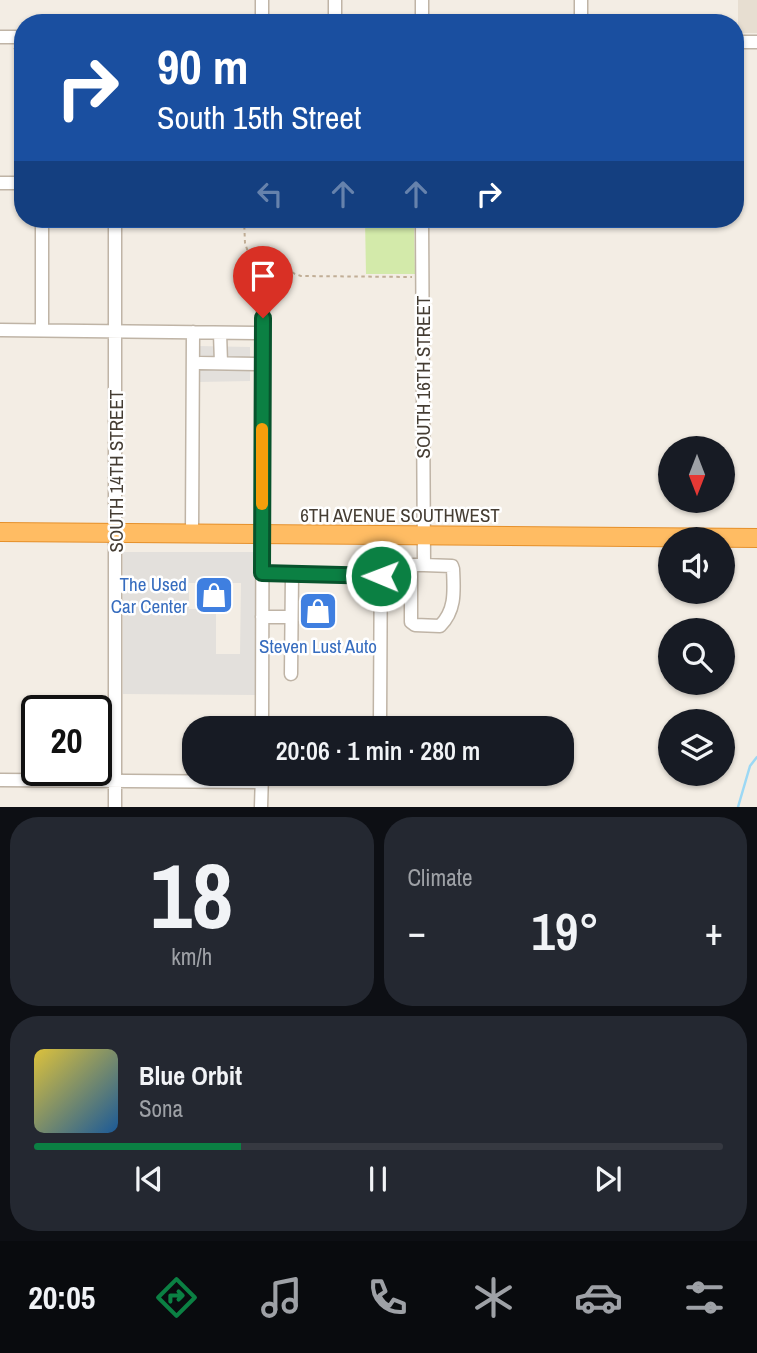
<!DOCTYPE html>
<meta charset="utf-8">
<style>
body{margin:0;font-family:"Archivo Narrow",sans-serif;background:#242831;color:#f1f3f6;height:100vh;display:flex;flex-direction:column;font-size:26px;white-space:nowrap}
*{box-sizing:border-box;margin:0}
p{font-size:23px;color:#9ea1a6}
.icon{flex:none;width:38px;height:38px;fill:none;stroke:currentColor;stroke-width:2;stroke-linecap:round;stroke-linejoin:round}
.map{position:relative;height:807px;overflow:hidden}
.drawer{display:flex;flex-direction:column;gap:10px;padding:10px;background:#0d0f14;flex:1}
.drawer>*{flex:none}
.guide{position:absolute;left:14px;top:14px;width:730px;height:214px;border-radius:28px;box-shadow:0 2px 5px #0004;background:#1a4fa0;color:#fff;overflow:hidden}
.needle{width:46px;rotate:180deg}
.tools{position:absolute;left:658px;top:436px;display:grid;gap:14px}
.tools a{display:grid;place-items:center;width:77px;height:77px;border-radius:50%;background:#171b24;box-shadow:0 2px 5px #0004;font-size:35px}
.speed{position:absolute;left:21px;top:695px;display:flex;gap:14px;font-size:35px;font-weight:700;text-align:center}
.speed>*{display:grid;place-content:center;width:91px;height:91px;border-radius:50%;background:#171b24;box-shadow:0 2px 5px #0004;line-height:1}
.speed .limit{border:4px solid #111;border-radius:10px;background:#fff;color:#111}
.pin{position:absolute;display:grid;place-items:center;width:60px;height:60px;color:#fff;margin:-72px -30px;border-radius:50% 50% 50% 0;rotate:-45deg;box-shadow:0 0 7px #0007}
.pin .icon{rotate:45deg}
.me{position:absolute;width:77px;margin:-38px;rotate:271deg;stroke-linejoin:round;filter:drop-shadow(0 0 5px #0008)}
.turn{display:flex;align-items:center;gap:24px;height:147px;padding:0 28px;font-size:32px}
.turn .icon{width:91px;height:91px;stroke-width:2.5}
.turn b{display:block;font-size:49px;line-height:60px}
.lanes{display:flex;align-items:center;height:66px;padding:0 28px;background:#0003;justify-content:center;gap:35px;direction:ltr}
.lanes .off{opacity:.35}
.big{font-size:52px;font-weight:600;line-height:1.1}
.drawer .tile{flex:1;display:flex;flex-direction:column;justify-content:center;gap:10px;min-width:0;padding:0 24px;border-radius:28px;background:#242831}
.drawer .dial{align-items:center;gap:0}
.dial b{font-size:91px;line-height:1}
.song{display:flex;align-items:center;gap:21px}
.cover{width:84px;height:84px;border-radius:10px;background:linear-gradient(135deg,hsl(50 70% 55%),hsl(210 70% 35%))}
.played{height:7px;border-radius:4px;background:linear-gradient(90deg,#0b8043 30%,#363941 30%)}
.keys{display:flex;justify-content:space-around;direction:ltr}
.heat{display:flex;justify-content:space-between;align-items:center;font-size:38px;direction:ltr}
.drawer .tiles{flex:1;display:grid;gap:10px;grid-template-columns:1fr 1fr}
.tile:last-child{grid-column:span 2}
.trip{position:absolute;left:182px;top:716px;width:392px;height:70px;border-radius:28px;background:#171b24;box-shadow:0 2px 5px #0004;font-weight:600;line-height:70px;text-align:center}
.tab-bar{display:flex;height:112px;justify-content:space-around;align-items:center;background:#090b0e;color:#9ea1a6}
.tab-bar .icon{width:49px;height:49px}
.tab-bar .active{color:#0b8043}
.tab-bar b{font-size:32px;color:#f1f3f6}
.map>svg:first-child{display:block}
</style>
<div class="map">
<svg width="757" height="807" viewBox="0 0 757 807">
<rect width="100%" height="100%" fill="#f3ede4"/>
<!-- residential -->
<path fill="#e7ded1" d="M738,0H757V33H738Z"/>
<!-- green -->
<path fill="#d3eaaa" d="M365,219H414L415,274H366Z"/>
<!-- parking -->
<path fill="#e3e0dc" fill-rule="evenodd" d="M198,346L250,347V381L199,382Z
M123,552H256L255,695L123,694ZM189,583H241L240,654H216V609H189Z"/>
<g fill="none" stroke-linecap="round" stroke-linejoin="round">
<!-- stream -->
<path stroke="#9cd8f4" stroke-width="2.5" d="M738,807L750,766L757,757"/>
<!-- minor casing -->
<g stroke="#bfb4a6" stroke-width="15">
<path id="minor" d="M262,0V23
M335,0V23
M422,0V23
M581,0V23
M0,37H23
M735,42H757
M0,183H23
M42,219V330
M422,219L424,565H413L411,568V622L415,625L440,626C456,610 454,591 453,569L452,566L424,565
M0,330L263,333
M220,333L221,363
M200,363L263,364
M192,534L193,332
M262,573L292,574
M262,617H291
M291,674L292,574L381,576
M380,721L381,536
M262,728L263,303
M0,780L261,782
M115,807V219
M261,807L262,774"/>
</g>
<!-- highway casing -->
<g stroke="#e5902b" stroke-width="20">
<path id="highway" d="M0,532L757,538"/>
</g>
<!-- path -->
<path stroke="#c1ae96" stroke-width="2" stroke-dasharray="3.5 3.5" stroke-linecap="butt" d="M14,48L23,56
M244,219L245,243L249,255L262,261L278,263L295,274L301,276L412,277"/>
<!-- minor -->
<use href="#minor" stroke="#fff" stroke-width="12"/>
<!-- highway -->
<use href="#highway" stroke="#ffbc63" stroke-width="18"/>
</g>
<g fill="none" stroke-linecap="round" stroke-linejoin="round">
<!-- route casing -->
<g stroke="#07532c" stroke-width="18">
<path id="route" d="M263,318L262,573L381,576"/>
</g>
<!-- route -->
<use href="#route" stroke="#0b8043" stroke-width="12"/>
<!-- slow -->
<path stroke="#f59e0b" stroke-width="12" d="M262,504V429"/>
</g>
<!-- icons -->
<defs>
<g id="shop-square" transform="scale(2.0125)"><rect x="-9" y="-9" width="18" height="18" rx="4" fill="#3f7fe0" stroke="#fff"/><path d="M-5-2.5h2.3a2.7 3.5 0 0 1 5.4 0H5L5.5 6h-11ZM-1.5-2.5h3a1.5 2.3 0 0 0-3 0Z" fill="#fff"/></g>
</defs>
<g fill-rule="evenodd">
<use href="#shop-square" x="214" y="595"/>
<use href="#shop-square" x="318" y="611"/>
</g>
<g text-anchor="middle" stroke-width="5" stroke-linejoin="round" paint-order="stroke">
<!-- street labels -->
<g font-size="19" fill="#453d33" stroke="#fff">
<text transform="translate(423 377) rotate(-90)" y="7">SOUTH 16TH STREET</text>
<text transform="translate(116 471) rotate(-90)" y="7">SOUTH 14TH STREET</text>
<text x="400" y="522">6TH AVENUE SOUTHWEST</text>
</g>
<!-- shop labels -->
<g font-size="19" fill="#366cbe" stroke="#fff" text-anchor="end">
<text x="187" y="591">The Used<tspan x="187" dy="22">Car Center</tspan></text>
<text x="318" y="653" text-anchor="middle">Steven Lust Auto</text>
</g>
</g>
</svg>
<div class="tools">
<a><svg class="needle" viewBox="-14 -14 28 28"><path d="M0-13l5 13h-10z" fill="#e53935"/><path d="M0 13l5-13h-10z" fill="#9ea1a6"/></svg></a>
<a><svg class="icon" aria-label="sound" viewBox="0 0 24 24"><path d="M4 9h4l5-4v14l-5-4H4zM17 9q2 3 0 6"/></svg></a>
<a><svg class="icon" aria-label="search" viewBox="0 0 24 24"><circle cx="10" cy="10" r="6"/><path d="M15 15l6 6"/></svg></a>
<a><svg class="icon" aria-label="layers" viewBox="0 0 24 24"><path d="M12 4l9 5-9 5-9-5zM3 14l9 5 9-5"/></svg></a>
</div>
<div class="speed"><div class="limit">20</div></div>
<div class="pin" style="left:263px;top:318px;background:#d93025"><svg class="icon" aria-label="arrive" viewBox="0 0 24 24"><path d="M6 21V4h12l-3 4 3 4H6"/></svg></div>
<svg class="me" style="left:381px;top:576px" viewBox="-20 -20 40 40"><circle r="17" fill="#0b8043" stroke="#fff" stroke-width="3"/><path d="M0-11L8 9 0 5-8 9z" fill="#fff"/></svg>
<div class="trip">20:06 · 1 min · 280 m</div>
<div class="guide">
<div class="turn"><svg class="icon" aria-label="right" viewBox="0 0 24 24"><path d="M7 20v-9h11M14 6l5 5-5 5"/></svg><div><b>90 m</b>South 15th Street</div></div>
<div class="lanes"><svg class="icon off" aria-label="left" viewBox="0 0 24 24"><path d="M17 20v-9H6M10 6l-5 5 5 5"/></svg><svg class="icon off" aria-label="ahead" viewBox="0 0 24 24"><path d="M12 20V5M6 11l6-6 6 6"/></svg><svg class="icon off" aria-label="ahead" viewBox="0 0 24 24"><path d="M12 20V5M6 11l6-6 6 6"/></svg><svg class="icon" aria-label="right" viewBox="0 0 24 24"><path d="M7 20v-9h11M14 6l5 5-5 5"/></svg></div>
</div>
</div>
<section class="drawer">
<div class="tiles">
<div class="tile dial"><b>18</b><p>km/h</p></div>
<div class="tile"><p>Climate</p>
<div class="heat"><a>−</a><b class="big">19°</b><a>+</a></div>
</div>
<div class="tile">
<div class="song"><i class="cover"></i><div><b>Blue Orbit</b><p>Sona</p></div></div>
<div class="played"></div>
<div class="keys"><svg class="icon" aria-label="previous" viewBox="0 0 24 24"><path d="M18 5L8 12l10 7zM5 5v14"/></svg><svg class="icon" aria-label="pause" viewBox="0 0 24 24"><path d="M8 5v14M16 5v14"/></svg><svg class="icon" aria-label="next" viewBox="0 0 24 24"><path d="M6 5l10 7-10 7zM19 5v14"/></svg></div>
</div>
</div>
</section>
<nav class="tab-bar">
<b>20:05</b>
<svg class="icon active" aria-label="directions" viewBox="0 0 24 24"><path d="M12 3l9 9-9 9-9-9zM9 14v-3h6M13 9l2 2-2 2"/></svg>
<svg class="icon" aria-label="music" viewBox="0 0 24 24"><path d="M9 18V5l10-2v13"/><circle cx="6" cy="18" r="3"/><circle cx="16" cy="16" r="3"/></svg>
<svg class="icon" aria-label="phone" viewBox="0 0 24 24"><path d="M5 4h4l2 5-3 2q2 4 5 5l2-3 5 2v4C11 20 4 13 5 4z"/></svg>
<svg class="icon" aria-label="climate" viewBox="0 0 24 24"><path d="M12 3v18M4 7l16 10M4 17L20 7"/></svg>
<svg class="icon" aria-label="car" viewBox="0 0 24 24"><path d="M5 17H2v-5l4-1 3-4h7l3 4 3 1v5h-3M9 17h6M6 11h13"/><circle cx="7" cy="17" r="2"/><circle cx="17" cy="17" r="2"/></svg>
<svg class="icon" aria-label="filters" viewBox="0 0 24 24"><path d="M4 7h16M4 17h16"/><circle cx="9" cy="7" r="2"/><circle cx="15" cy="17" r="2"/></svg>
</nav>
